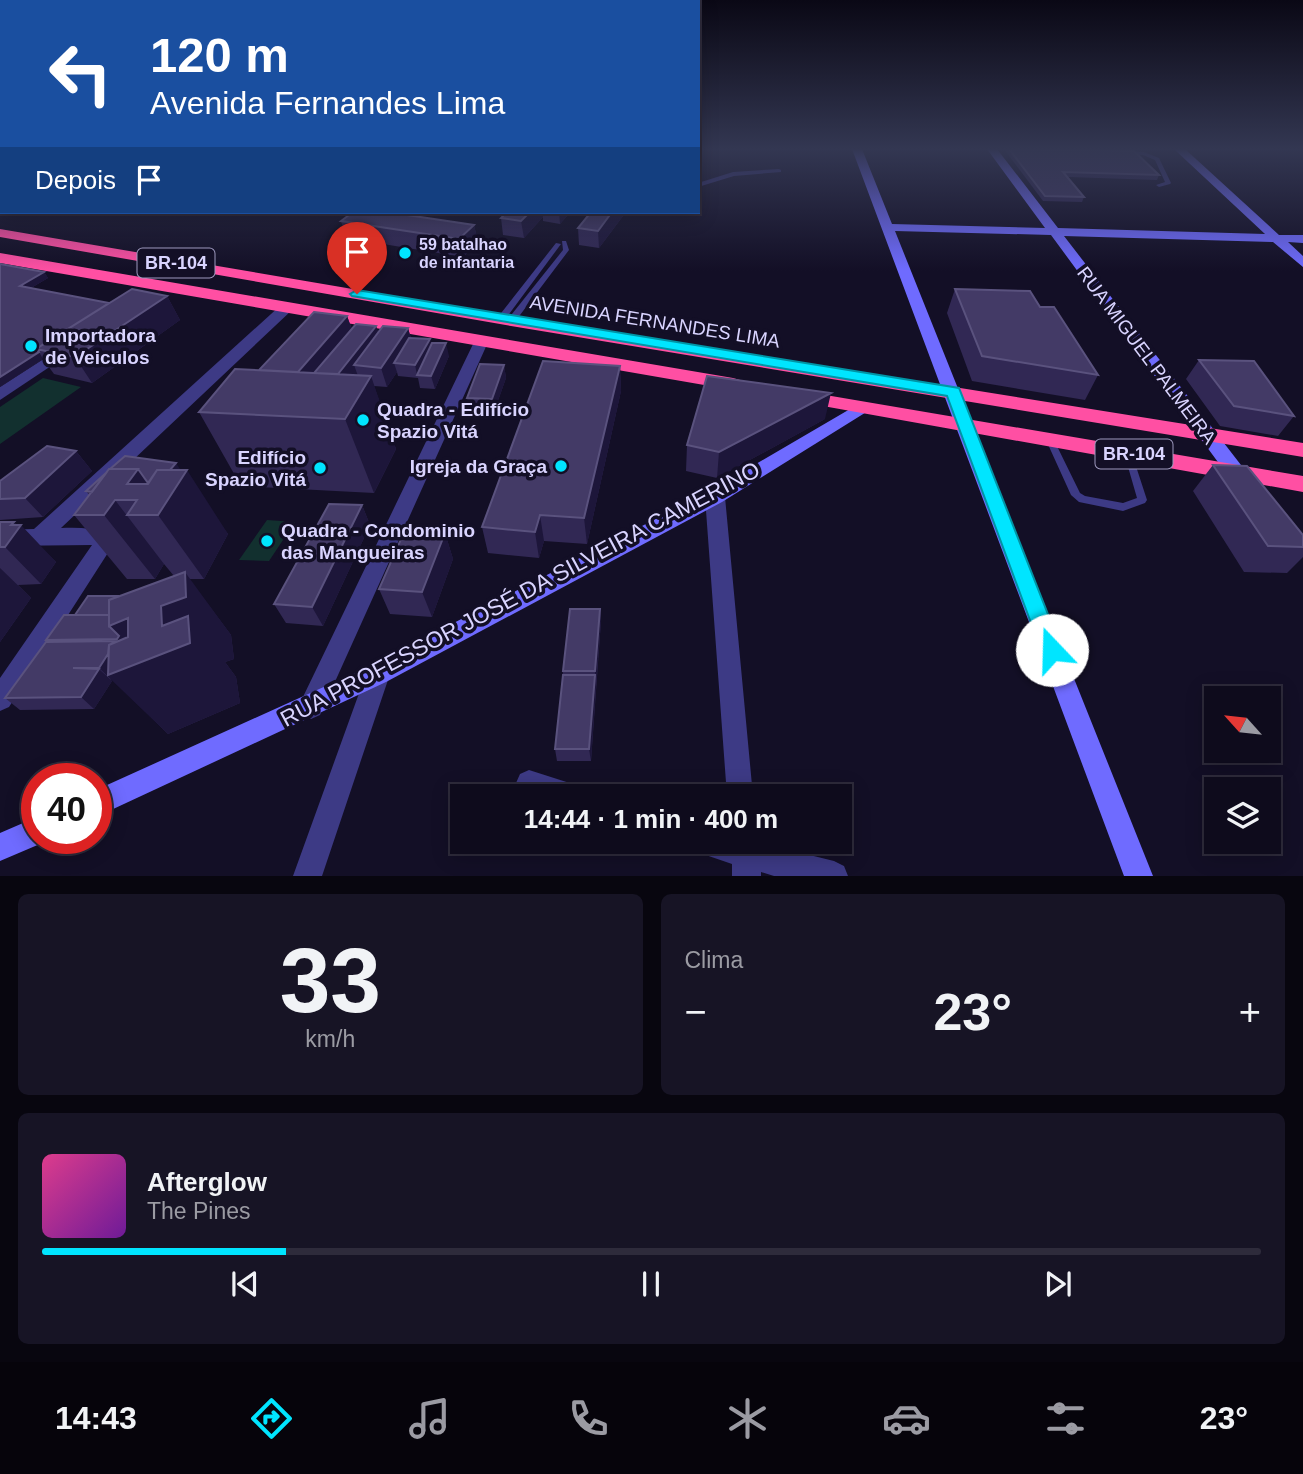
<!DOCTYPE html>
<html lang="pt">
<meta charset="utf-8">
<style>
body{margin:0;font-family:Helvetica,sans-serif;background:#171425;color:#f1f3f6;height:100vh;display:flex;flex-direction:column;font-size:26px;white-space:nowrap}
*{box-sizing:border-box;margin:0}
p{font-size:23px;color:#9b9ba3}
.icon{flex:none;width:38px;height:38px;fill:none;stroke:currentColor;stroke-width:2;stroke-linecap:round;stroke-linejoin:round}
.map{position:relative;height:876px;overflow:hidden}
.drawer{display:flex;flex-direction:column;gap:18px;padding:18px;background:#08060f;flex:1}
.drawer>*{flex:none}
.guide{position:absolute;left:0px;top:0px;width:700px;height:214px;box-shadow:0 4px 18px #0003,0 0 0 2px #2e2b3b;background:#1a4fa0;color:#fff;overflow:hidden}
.needle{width:46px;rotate:297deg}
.buttons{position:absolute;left:1204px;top:686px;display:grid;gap:14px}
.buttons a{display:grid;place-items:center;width:77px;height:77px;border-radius:0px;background:#0e0b1c;box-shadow:0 4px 18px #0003,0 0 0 2px #2e2b3b;font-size:35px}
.speed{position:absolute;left:21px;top:763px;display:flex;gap:14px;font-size:35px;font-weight:700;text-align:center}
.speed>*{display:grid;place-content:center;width:91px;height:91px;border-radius:50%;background:#0e0b1c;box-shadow:0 4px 18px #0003,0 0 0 2px #2e2b3b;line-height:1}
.speed .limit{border:10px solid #d22;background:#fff;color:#111}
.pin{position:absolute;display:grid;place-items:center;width:60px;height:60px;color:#fff;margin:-72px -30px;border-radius:50% 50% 50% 0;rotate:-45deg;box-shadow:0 0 7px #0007}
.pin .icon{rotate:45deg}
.me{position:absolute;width:77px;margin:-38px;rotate:339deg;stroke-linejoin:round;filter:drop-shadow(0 0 5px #0008)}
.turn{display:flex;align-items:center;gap:24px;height:147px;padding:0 35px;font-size:32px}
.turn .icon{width:91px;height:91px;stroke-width:2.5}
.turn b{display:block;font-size:49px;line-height:60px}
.then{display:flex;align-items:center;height:66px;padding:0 35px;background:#0003;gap:14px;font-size:26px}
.big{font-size:52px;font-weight:700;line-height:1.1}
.drawer .tile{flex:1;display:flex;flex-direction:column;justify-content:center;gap:10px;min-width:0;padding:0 24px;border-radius:10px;background:#171425}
.drawer .dial{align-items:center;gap:0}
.dial b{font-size:91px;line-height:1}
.song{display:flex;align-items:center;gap:21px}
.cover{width:84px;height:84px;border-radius:10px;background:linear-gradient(135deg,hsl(330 70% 55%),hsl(280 70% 35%))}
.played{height:7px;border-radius:4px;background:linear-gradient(90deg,#00e5ff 20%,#2e2b3b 20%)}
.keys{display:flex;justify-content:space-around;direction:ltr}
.heat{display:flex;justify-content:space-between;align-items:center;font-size:38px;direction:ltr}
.drawer .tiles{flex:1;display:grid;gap:18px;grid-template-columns:1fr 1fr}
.tile:last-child{grid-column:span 2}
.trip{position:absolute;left:450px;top:784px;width:402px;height:70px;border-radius:0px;background:#0e0b1c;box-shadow:0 4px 18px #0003,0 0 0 2px #2e2b3b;font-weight:700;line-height:70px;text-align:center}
.dock{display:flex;height:112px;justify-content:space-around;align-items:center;background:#06040b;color:#9b9ba3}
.dock .icon{width:49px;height:49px}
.dock .selected{color:#00e5ff}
.dock b{font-size:32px;color:#f1f3f6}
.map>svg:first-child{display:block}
</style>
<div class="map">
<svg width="1303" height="876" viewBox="0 0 1303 876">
<rect width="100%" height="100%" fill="#130f26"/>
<!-- green -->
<path fill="#12302f" d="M43,378L81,387L0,444V407Z
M267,520L295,522L269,561L239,560Z"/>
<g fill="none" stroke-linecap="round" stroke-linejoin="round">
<!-- lane -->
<path fill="#3d3a85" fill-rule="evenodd" d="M1127,151L1144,152L1159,158L1171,183L1170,184L1159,187L1156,185L1165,182L1155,160L1143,155L1125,154L1124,153Z
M779,169L781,170V172L734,176L698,187V183L733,172Z
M562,241H566L569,250L514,323H508V319L563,250Z
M556,243L561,244L504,321H498V317Z
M1050,437L1054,440L1080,493L1085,496L1123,503L1137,498L1124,453L1128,450L1131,451L1147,500L1145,503L1123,511L1079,502L1071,495L1046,440Z"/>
<!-- street -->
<path fill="#3d3a85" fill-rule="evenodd" d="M0,159H2V166H0Z
M0,175H2L0,182Z
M287,303L292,304V310L61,528C78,527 93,528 110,533L113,545L9,707L0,711V678L92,545L0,546V530L34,529L282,304Z
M482,336L489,340L320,715L311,719L302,715L299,707L302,699L475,340Z
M67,344L72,346L75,349L72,352L0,400V387Z
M715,490L722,492L725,497L753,796H727L705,497L708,492Z
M378,663L386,666L390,674L322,876H293L366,674L370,666Z
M529,770L579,786L582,796H529L520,792L516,783L520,774Z
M693,842H757L834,861L844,866L848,876H774L761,872V876H732V864L697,852Z"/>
<!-- secondary -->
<path fill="#6f6bff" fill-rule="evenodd" d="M852,149H862L892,224L1045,228L987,149H997L1058,228L1265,234L1174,149H1185L1279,235H1303V243L1288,242L1303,256V267L1273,242L1064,236L1251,478L1253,483L1251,488H1237L1051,235L895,231L1153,876H1124Z
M862,402L870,407L868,411L722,502L386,682L96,817V790L370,666L708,492Z
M37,817V838H48L47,841L0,861V833Z"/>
<!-- highway -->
<path fill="#ff4fa3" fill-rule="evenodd" d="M0,229L511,316L1303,443V457L511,326L0,237Z
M0,253L733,378L740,380L743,384L740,388L733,390L0,263Z
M802,391L1303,476V492L795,401L792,397L795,393Z"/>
</g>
<!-- wall -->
<path fill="#312854" d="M754,149H777L776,151Z
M1004,149H1047L1159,175L1157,180L1068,177L1084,197L1082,202L1043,201Z
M330,212H387L474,225L478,242L463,257L346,238L341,221L349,215Z
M507,212H566L567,216L560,224L543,221V217L524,238L503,235L501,218Z
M591,212H626L599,248L579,245L578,228Z
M0,264L44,272L48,278L31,288L109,303L167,296L180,320L92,383L54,374L43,359L0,387Z
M955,289L1098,375L1085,400L972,381L947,313Z
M347,316L352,329L376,326L378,332L408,328L411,338L431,345L449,356L435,389L420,388L418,378L398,376L397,372L387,387L374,386L396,449L374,493L241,486L199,412L259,370Z
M1199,360L1294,416L1278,436L1220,426L1186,379Z
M504,365L506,378L494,412L470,411L467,398Z
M620,366L621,391L587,544L544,541L539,558L488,553L482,527Z
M825,419L717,478L686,471L687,445Z
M76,451L92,471L43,517L0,520V481Z
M1213,465L1303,535V557L1287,573L1244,572L1193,491Z
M180,470L228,534L204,579H189L231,635L234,659L225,662L236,677L240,703L168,734L112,679L110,680L112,681L94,709L20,710L5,698L47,642L46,640L75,615L119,596L174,576L164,564L155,579H127L74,515L89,495L86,491Z
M362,505L370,525L323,626L286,623L274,604Z
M0,522L18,525L56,562L41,584L18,585L31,598L0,642Z
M445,533L453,559L432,617L390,614L379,589Z
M600,609L601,621L591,761H557L555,749L563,671Z"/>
<!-- shaded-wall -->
<path fill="#1d163a" d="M530,212H542L543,217L524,238L521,221Z
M559,212H566L567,216L560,224Z
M612,212H626L599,248L598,231Z
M474,225L478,242L463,257L459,239Z
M44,272L48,278L24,292L20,286Z
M167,296L180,320L92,383L75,357Z
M347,316L356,341L325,378L296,375Z
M376,326L382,345L354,365L358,376L333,379Z
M408,328L413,347L394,363L397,372L387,387L381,368Z
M430,339L433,352L417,375L415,365Z
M446,343L449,356L435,389L431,376Z
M39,352L43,359L0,387V377Z
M504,365L506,378L494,412L492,399Z
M620,366L621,391L587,544L584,518Z
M371,376L396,449L374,493L345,419Z
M831,393L825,419L717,478L719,452Z
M76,451L92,471L43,517L25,498Z
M176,463L184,475L187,470L228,534L204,579L158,515L127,484L138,469Z
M115,500L164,564L155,579L104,515Z
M362,505L370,525L323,626L312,607Z
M540,515L544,541L539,558L535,532Z
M14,522L20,527L21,525L56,562L41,584L5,547L11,525Z
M445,533L453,559L432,617L422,592Z
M0,568L31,598L0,642Z
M185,572L231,635L234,659L225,662L236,677L240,703L168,734L99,668L117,641L129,652L117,639L109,626L128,618L162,626L161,606Z
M600,609L601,621L596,684L595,671Z
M99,669L112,681L94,709L81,697Z
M595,675L596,687L591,761L589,749Z"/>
<!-- building -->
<path fill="#433a66" stroke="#5a527e" stroke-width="2" d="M1009,149L1134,151L1159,175L1063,172L1084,197L1045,196Z
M353,212H387L474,225L459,239L341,221Z
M507,212H530L521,221L501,218Z
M591,212H612L598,231L578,228Z
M0,264L44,272L20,286L109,303L36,349L39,352L0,377Z
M132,289L167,296L75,357L36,349Z
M955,289L1030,291L1040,307H1054L1098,375L982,356Z
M314,312L347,316L298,372L259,370Z
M356,324L376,326L338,374L314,373Z
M383,326L408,328L381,368L354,365Z
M409,338L430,339L415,365L394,363Z
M432,343H446L431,376L417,375Z
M1199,360L1254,361L1294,416L1234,406Z
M543,361L620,366L584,518L540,515L535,532L482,527Z
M480,364L504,365L492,399L467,398Z
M235,369L371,376L345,419L199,412Z
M707,376L831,393L719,452L687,445Z
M47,446L76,451L25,498L0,499V481Z
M125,456L176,463L170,470H157L148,483L138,469H110Z
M1213,465L1247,466L1303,535V547L1268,546Z
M109,469H138L127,484H148L157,470H187L158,515H127L137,500H115L104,515H74Z
M107,472L92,492L86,491Z
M329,504L362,505L312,607L274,604Z
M0,522H14L11,525H21L5,547H0Z
M405,530L445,533L422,592L379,589Z
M185,572L186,597L161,606L162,626L188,616L190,643L108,675L109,645L128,637V618L109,626V600Z
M88,596H119L109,600V615H75Z
M570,609H600L595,671H563Z
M64,615H109V626L119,636L117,639L46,640Z
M117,641L109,645L108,654L99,668H73L99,669L81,697L5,698L46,642Z
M563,675H595L589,749H555Z"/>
<!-- sky -->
<linearGradient id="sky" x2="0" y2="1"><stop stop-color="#0a0815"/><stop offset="0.55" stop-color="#333752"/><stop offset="1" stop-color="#333752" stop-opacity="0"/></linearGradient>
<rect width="1303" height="271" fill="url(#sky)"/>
<!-- route -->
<path fill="#00e5ff" stroke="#0095a6" stroke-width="2" d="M357,290L959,388L1062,650L1059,657L1052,660L1044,657L1041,650L947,396L352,296L350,294Z"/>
<!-- markers -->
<g fill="#00e5ff" stroke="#130f26" stroke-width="2.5">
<circle cx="405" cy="253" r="7"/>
<circle cx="31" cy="346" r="7"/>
<circle cx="363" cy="420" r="7"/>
<circle cx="561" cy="466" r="7"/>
<circle cx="320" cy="468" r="7"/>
<circle cx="267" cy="541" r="7"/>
</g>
<g text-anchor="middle" stroke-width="7" stroke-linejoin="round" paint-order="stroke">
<!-- far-poi labels -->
<g font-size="16" font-weight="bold" fill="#d9d4ff" stroke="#130f26" text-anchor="start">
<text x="419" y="250">59 batalhao<tspan x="419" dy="18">de infantaria</tspan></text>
</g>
<!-- shield labels -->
<g fill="#130f26" stroke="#9e99be" stroke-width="2">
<rect x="137.5" y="248.5" width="77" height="29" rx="5"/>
<rect x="1095.5" y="439.5" width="77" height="29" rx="5"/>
</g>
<g font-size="18" font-weight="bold" fill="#d9d4ff">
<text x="176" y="269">BR-104</text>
<text x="1134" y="460">BR-104</text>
</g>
<!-- street labels -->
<g font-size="19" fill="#d9d4ff" stroke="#130f26">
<text transform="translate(655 321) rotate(9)" y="7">AVENIDA FERNANDES LIMA</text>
<text transform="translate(1147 355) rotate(53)" y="7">RUA MIGUEL PALMEIRA</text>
</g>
<!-- poi labels -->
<g font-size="19" font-weight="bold" fill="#d9d4ff" stroke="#130f26" text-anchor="start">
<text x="45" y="342">Importadora<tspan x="45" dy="22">de Veiculos</tspan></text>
<text x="377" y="416">Quadra - Edifício<tspan x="377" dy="22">Spazio Vitá</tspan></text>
<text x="306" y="464" text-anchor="end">Edifício<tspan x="306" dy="22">Spazio Vitá</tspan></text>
<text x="547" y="473" text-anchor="end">Igreja da Graça</text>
<text x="281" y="537">Quadra - Condominio<tspan x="281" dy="22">das Mangueiras</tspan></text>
</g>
<!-- near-street labels -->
<g font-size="23" fill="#d9d4ff" stroke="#130f26">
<text transform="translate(520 594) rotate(-28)" y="8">RUA PROFESSOR JOSÉ DA SILVEIRA CAMERINO</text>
</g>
</g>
</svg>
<div class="buttons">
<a><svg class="needle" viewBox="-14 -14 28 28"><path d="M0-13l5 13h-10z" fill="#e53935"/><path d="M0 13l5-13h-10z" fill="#9b9ba3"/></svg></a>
<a><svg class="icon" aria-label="layers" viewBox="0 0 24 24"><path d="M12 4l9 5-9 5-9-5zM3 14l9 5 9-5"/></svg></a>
</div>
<div class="speed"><div class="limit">40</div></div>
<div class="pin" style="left:357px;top:294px;background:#d93025"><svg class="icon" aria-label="arrive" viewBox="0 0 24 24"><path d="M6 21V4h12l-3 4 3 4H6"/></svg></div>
<svg class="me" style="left:1052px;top:650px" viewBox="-20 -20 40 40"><circle r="19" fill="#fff"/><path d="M0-13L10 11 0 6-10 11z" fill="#00e5ff"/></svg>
<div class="trip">14:44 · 1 min · 400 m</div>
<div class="guide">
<div class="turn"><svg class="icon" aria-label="left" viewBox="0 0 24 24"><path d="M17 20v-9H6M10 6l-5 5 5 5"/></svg><div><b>120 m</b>Avenida Fernandes Lima</div></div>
<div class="then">Depois<svg class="icon" aria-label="arrive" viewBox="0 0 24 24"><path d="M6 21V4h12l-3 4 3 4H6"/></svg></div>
</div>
</div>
<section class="drawer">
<div class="tiles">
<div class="tile dial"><b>33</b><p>km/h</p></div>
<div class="tile"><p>Clima</p>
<div class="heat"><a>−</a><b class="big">23°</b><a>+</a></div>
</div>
<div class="tile">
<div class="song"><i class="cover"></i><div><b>Afterglow</b><p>The Pines</p></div></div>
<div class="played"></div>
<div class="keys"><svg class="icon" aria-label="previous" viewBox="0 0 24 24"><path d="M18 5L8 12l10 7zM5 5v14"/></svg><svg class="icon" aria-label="pause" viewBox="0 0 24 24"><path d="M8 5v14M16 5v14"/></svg><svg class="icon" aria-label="next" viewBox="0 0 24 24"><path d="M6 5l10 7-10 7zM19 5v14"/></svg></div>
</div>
</div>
</section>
<nav class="dock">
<b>14:43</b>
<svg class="icon selected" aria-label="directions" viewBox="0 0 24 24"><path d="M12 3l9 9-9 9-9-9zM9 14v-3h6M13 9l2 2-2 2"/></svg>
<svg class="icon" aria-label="music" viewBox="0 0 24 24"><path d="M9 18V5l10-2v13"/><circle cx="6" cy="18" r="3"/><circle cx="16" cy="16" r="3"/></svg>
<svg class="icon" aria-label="phone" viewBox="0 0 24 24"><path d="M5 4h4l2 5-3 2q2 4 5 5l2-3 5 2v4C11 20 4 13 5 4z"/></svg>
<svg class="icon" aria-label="climate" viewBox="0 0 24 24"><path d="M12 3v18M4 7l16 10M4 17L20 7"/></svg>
<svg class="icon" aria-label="car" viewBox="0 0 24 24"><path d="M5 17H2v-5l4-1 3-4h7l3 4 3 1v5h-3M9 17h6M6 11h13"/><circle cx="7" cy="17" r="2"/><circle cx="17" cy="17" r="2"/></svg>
<svg class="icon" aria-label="filters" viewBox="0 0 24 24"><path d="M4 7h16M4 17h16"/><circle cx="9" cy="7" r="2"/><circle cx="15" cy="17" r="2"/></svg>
<b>23°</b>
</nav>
